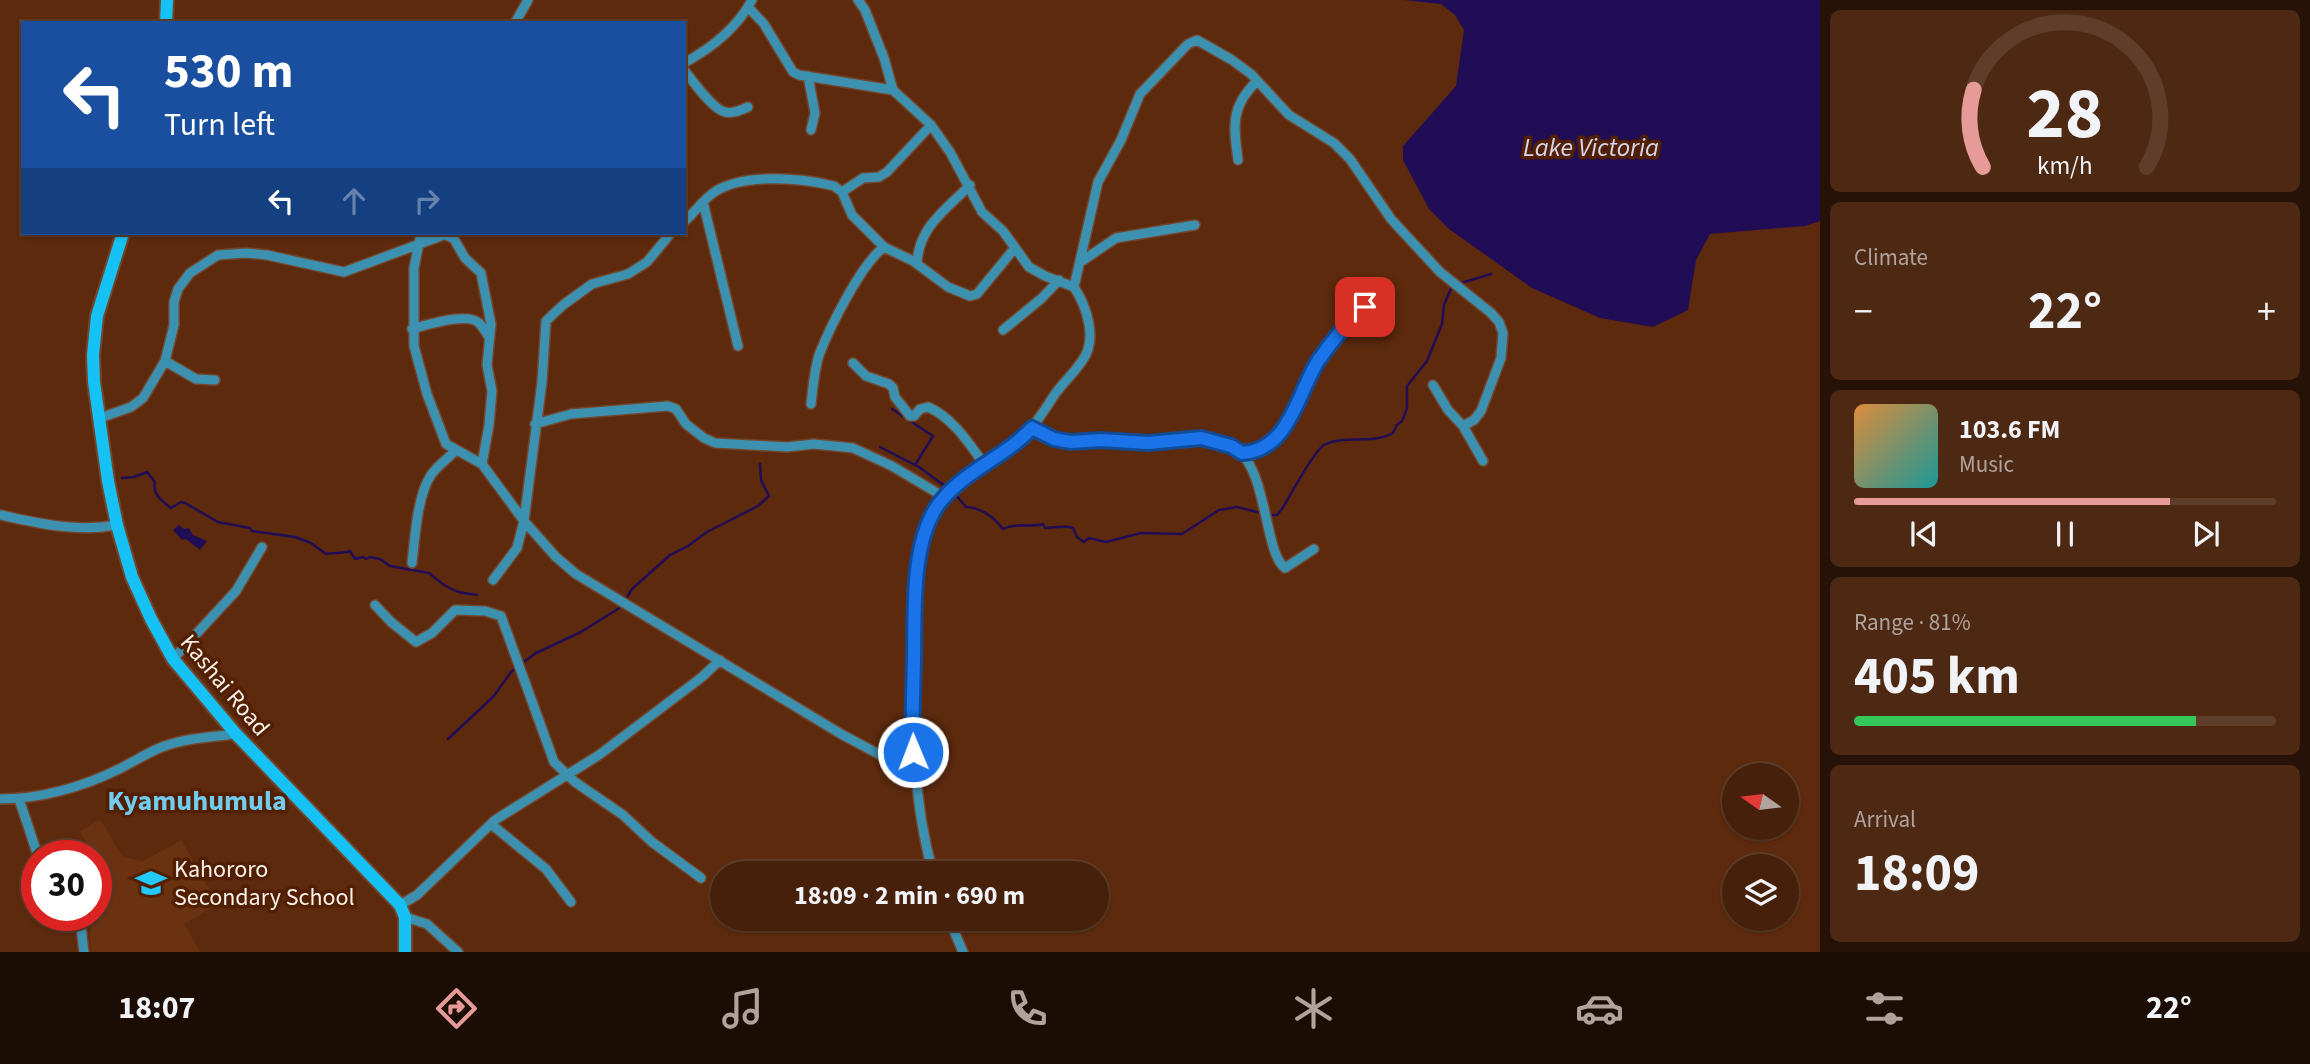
<!DOCTYPE html>
<meta charset="utf-8">
<style>
body{margin:0;font-family:"Source Sans 3",sans-serif;background:#4d2813;color:#f1f3f6;height:100vh;display:flex;flex-direction:column;font-size:26px;white-space:nowrap}
*{box-sizing:border-box;margin:0}
p{font-size:23px;color:#b0a39c}
.icon{flex:none;width:38px;height:38px;fill:none;stroke:currentColor;stroke-width:2;stroke-linecap:round;stroke-linejoin:round}
.map{position:relative;flex:1;overflow:hidden}
.details{display:flex;flex-direction:column;gap:10px;padding:10px;background:#261206;width:490px}
.details>*{flex:none}
.top-card{position:absolute;left:21px;top:21px;width:665px;height:214px;border-radius:0px;box-shadow:0 2px 5px #0004,0 0 0 2px #5e3e2b;background:#1a4fa0;color:#fff;overflow:hidden}
.needle{width:46px;rotate:284deg}
.controls{position:absolute;left:1722px;top:763px;display:grid;gap:14px}
.controls a{display:grid;place-items:center;width:77px;height:77px;border-radius:50%;background:#46200a;box-shadow:0 2px 5px #0004,0 0 0 2px #5e3e2b;font-size:35px}
.speed{position:absolute;left:21px;top:840px;display:flex;gap:14px;font-size:35px;font-weight:700;text-align:center}
.speed>*{display:grid;place-content:center;width:91px;height:91px;border-radius:50%;background:#46200a;box-shadow:0 2px 5px #0004,0 0 0 2px #5e3e2b;line-height:1}
.speed .limit{border:10px solid #d22;background:#fff;color:#111}
.pin{position:absolute;display:grid;place-items:center;width:60px;height:60px;color:#fff;margin:-30px;border-radius:14px;box-shadow:0 4px 10px #0006}
.me{position:absolute;width:77px;margin:-38px;rotate:359deg;stroke-linejoin:round;filter:drop-shadow(0 0 5px #0008)}
.turn{display:flex;align-items:center;gap:24px;height:147px;padding:0 28px;font-size:32px}
.turn .icon{width:91px;height:91px;stroke-width:2.5}
.turn b{display:block;font-size:49px;line-height:60px}
.lanes{display:flex;align-items:center;height:66px;padding:0 28px;background:#0003;justify-content:center;gap:35px;direction:ltr}
.lanes .off{opacity:.35}
.big{font-size:52px;font-weight:700;line-height:1.1}
.details .card{flex:1;display:flex;flex-direction:column;justify-content:center;gap:10px;min-width:0;padding:0 24px;border-radius:10px;background:#4d2813}
.details .dial{align-items:center;gap:0}
.dial svg{height:182px;overflow:visible;fill:none;stroke:#5e3e2b;stroke-width:7;stroke-linecap:round;text-anchor:middle}
.dial text{fill:#f1f3f6;stroke:none}
.song{display:flex;align-items:center;gap:21px}
.cover{width:84px;height:84px;border-radius:10px;background:linear-gradient(135deg,hsl(30 70% 55%),hsl(180 70% 35%))}
.played{height:7px;border-radius:4px;background:linear-gradient(90deg,#e69b98 75%,#5e3e2b 75%)}
.keys{display:flex;justify-content:space-around;direction:ltr}
.heat{display:flex;justify-content:space-between;align-items:center;font-size:38px;direction:ltr}
.charge{height:10px;border-radius:5px;background:linear-gradient(90deg,#34c759 81%,#5e3e2b 0)}
.trip{position:absolute;left:710px;top:861px;width:399px;height:70px;border-radius:35px;background:#46200a;box-shadow:0 2px 5px #0004,0 0 0 2px #5e3e2b;font-weight:700;line-height:70px;text-align:center}
.menu{display:flex;height:112px;justify-content:space-around;align-items:center;background:#1c0d04;color:#b0a39c}
.menu .icon{width:49px;height:49px}
.menu .active{color:#e69b98}
.menu b{font-size:32px;color:#f1f3f6}
main{display:flex;flex:1;min-height:0}
.map>svg:first-child{display:block}
</style>
<main>
<div class="map">
<svg width="1820" height="952" viewBox="0 0 1820 952">
<rect width="100%" height="100%" fill="#5d2a0d"/>
<!-- built -->
<path fill="#6b3212" d="M100,819L123,857L144,861L181,840L218,904L184,924L200,952H91L90,923L86,915H96V856H83L91,850L80,831Z"/>
<!-- water -->
<path fill="#210d55" d="M1404,0H1820V221L1805,226L1710,234L1696,260L1688,310L1653,327L1600,318L1532,288L1449,229L1429,209L1403,160V146L1456,86L1464,30L1455,15L1441,4Z
M179,525L184,529L189,528L193,535L207,541L200,550L186,539L182,540L173,530Z"/>
<g fill="none" stroke-linecap="round" stroke-linejoin="round">
<!-- stream -->
<path stroke="#210d55" stroke-width="2.5" d="M1458,284L1491,274
M892,409L933,436L915,465
M880,447L919,467L949,489
M122,478L134,477L147,472L155,482C152,494 162,501 171,508L181,502L185,503L218,522L250,528L252,531L295,537L311,543L326,554C335,552 342,554 350,551L355,559L363,557L366,559L370,557L380,559L390,566L429,573L444,585L458,592L477,595
M954,493L966,507C982,508 994,517 1003,529C1017,522 1029,528 1043,524L1045,528C1054,528 1065,525 1073,528L1077,537L1084,542L1089,538L1106,542L1141,533L1182,534L1219,510L1237,507L1261,513
M1267,515H1277L1282,509C1289,498 1314,450 1324,445C1345,434 1372,445 1393,433L1397,425L1402,421L1407,408V386L1427,361L1442,324L1444,305L1452,286
M521,664L536,653L581,632L621,607L632,589L670,555L688,546L707,532L758,506L769,496L761,480L760,464
M448,739L494,696L511,672L516,668"/>
<!-- street casing -->
<g stroke="#73462c" stroke-width="12">
<path id="street" d="M858,0L865,10L884,58L893,90L931,125L950,152L982,212L1003,231L1029,267L1045,276L1074,287C1087,307 1098,340 1082,361C1074,373 1063,383 1055,394C1045,409 1036,425 1023,437C991,467 944,480 927,525C914,563 915,607 914,646C912,723 912,798 933,873
M748,7L764,24L793,72L799,75L893,90
M515,23L528,0
M684,63C712,48 737,28 752,0
M684,70C693,81 712,109 725,112C733,114 741,110 748,107
M808,76L815,113L811,130
M1238,160C1233,125 1231,106 1257,81
M842,192L863,178L879,177L887,172L931,125
M703,202L738,346
M684,222C695,212 703,199 716,191C745,173 802,178 834,186L842,192L852,215L884,247L913,261L948,287L970,296L977,294L1014,249
M421,233L414,268V346L427,394L446,444L482,464L524,521L556,557L576,574L841,734L914,773
M446,235L454,239L465,258L481,273L491,324L487,365L492,391L489,425L482,464
M1082,261L1116,238L1195,225
M917,263C919,226 946,210 970,185
M1074,287L1098,182L1121,140L1140,94L1188,44L1197,40L1232,60L1251,74L1289,115L1334,143L1350,159L1391,219L1440,272L1491,313L1499,322L1503,333L1501,358L1481,411L1474,420L1463,426
M412,329C426,325 468,312 479,323C483,327 486,333 489,337
M1003,330L1042,298L1059,280
M165,361L196,379L215,380
M853,363L866,376L889,384L893,388L895,397L910,416H914L920,409L928,407C952,417 969,443 984,464
M1433,385L1448,410L1463,426L1483,461
M811,404C813,388 814,371 819,355C830,327 861,264 884,247
M100,418L131,407L143,398L165,361L174,325V302L178,289L190,273L218,255L246,253L267,255L344,272L449,233
M535,424L571,414L668,406L676,409L686,424L704,438L715,443L787,447L814,444L853,448L892,466L944,497
M1032,428C1044,434 1057,442 1071,442C1082,443 1093,440 1103,440C1119,440 1135,443 1151,442C1179,441 1209,432 1235,448C1268,469 1264,553 1285,568L1314,549
M1242,453C1289,450 1298,391 1319,360C1331,342 1353,315 1371,304
M1,515C40,524 77,532 117,525
M412,563C415,538 417,496 431,475C437,466 447,459 455,451
M493,580L517,548L524,521L542,382L546,321L563,305L592,284L628,274L647,262L671,233
M375,605L391,622L416,642L432,633L455,610L485,611L501,616L554,762L575,782L623,815L652,842L701,878
M173,659L236,591L262,547
M0,799C40,799 83,787 119,769C133,762 147,753 162,747C185,738 212,737 236,734
M19,799L38,856
M491,824L546,869L571,902
M400,905L417,895L495,820L599,755L702,677L720,660
M76,915L81,927L84,952
M405,917L427,924L458,952
M949,919L963,952"/>
</g>
<!-- secondary casing -->
<g stroke="#73462c" stroke-width="16">
<path id="secondary" d="M166,23L167,0
M123,233L97,316L93,355L94,382L108,481L117,525L132,577L151,619L173,659L236,734L400,905L405,917V952"/>
</g>
<!-- street -->
<use href="#street" stroke="#3c91b1" stroke-width="9"/>
<!-- secondary -->
<use href="#secondary" stroke="#15c1f5" stroke-width="12"/>
</g>
<g fill="none" stroke-linecap="round" stroke-linejoin="round">
<!-- route casing -->
<g stroke="#114b97" stroke-width="18">
<path id="route" d="M913,752C912,721 913,691 914,661C915,614 910,539 941,501C967,469 1005,457 1032,428L1054,439L1071,442L1101,440L1148,443L1201,438L1231,446L1242,453C1289,451 1298,392 1318,361C1331,342 1348,322 1365,307"/>
</g>
<!-- route -->
<use href="#route" stroke="#1a73e8" stroke-width="12"/>
</g>
<!-- icons -->
<defs>
<g id="school-bare" transform="scale(2.415)"><path d="M0-5L7-2L0 1L-7-2ZM-4 1L0 2.5L4 1V4Q0 6-4 4Z" fill="#21c9fd" stroke="#521f01" stroke-width="2.5" paint-order="stroke"/></g>
</defs>
<g fill-rule="evenodd">
<use href="#school-bare" x="151" y="883"/>
</g>
<g text-anchor="middle" stroke-width="7" stroke-linejoin="round" paint-order="stroke">
<!-- street labels -->
<g font-size="24" fill="#faf1ed" stroke="#521f01">
<text transform="translate(225 685) rotate(50)" y="8">Kashai Road</text>
</g>
<!-- poi labels -->
<g font-size="24" fill="#faf1ed" stroke="#521f01" text-anchor="start">
<text x="174" y="877">Kahororo<tspan x="174" dy="28">Secondary School</tspan></text>
</g>
<!-- water labels -->
<g font-size="26" font-style="italic" fill="#d5d5ef" stroke="#521f01">
<text x="1591" y="156">Lake Victoria</text>
</g>
<!-- quarter labels -->
<g font-size="28" font-weight="bold" fill="#72ccf0" stroke="#521f01">
<text x="197" y="810">Kyamuhumula</text>
</g>
</g>
</svg>
<div class="controls">
<a><svg class="needle" viewBox="-14 -14 28 28"><path d="M0-13l5 13h-10z" fill="#e53935"/><path d="M0 13l5-13h-10z" fill="#b0a39c"/></svg></a>
<a><svg class="icon" aria-label="layers" viewBox="0 0 24 24"><path d="M12 4l9 5-9 5-9-5zM3 14l9 5 9-5"/></svg></a>
</div>
<div class="speed"><div class="limit">30</div></div>
<div class="pin" style="left:1365px;top:307px;background:#d93025"><svg class="icon" aria-label="arrive" viewBox="0 0 24 24"><path d="M6 21V4h12l-3 4 3 4H6"/></svg></div>
<svg class="me" style="left:913px;top:752px" viewBox="-20 -20 40 40"><circle r="17" fill="#1a73e8" stroke="#fff" stroke-width="3"/><path d="M0-11L8 9 0 5-8 9z" fill="#fff"/></svg>
<div class="trip">18:09 · 2 min · 690 m</div>
<div class="top-card">
<div class="turn"><svg class="icon" aria-label="left" viewBox="0 0 24 24"><path d="M17 20v-9H6M10 6l-5 5 5 5"/></svg><div><b>530 m</b>Turn left</div></div>
<div class="lanes"><svg class="icon" aria-label="left" viewBox="0 0 24 24"><path d="M17 20v-9H6M10 6l-5 5 5 5"/></svg><svg class="icon off" aria-label="ahead" viewBox="0 0 24 24"><path d="M12 20V5M6 11l6-6 6 6"/></svg><svg class="icon off" aria-label="right" viewBox="0 0 24 24"><path d="M7 20v-9h11M14 6l5 5-5 5"/></svg></div>
</div>
</div>
<section class="details">
<div class="card dial"><svg viewBox="0 0 100 80">
<path d="M14 69A42 42 0 1 1 86 69"/>
<path d="M14 69A42 42 0 0 1 10 35" stroke="#e69b98"/>
<text x="50" y="56" font-size="32" font-weight="700">28</text>
<text x="50" y="72" font-size="11">km/h</text>
</svg></div>
<div class="card"><p>Climate</p>
<div class="heat"><a>−</a><b class="big">22°</b><a>+</a></div>
</div>
<div class="card">
<div class="song"><i class="cover"></i><div><b>103.6 FM</b><p>Music</p></div></div>
<div class="played"></div>
<div class="keys"><svg class="icon" aria-label="previous" viewBox="0 0 24 24"><path d="M18 5L8 12l10 7zM5 5v14"/></svg><svg class="icon" aria-label="pause" viewBox="0 0 24 24"><path d="M8 5v14M16 5v14"/></svg><svg class="icon" aria-label="next" viewBox="0 0 24 24"><path d="M6 5l10 7-10 7zM19 5v14"/></svg></div>
</div>
<div class="card"><p>Range · 81%</p><b class="big">405 km</b><div class="charge"></div></div>
<div class="card"><p>Arrival</p><b class="big">18:09</b></div>
</section>
</main>
<nav class="menu">
<b>18:07</b>
<svg class="icon active" aria-label="directions" viewBox="0 0 24 24"><path d="M12 3l9 9-9 9-9-9zM9 14v-3h6M13 9l2 2-2 2"/></svg>
<svg class="icon" aria-label="music" viewBox="0 0 24 24"><path d="M9 18V5l10-2v13"/><circle cx="6" cy="18" r="3"/><circle cx="16" cy="16" r="3"/></svg>
<svg class="icon" aria-label="phone" viewBox="0 0 24 24"><path d="M5 4h4l2 5-3 2q2 4 5 5l2-3 5 2v4C11 20 4 13 5 4z"/></svg>
<svg class="icon" aria-label="climate" viewBox="0 0 24 24"><path d="M12 3v18M4 7l16 10M4 17L20 7"/></svg>
<svg class="icon" aria-label="car" viewBox="0 0 24 24"><path d="M5 17H2v-5l4-1 3-4h7l3 4 3 1v5h-3M9 17h6M6 11h13"/><circle cx="7" cy="17" r="2"/><circle cx="17" cy="17" r="2"/></svg>
<svg class="icon" aria-label="filters" viewBox="0 0 24 24"><path d="M4 7h16M4 17h16"/><circle cx="9" cy="7" r="2"/><circle cx="15" cy="17" r="2"/></svg>
<b>22°</b>
</nav>
